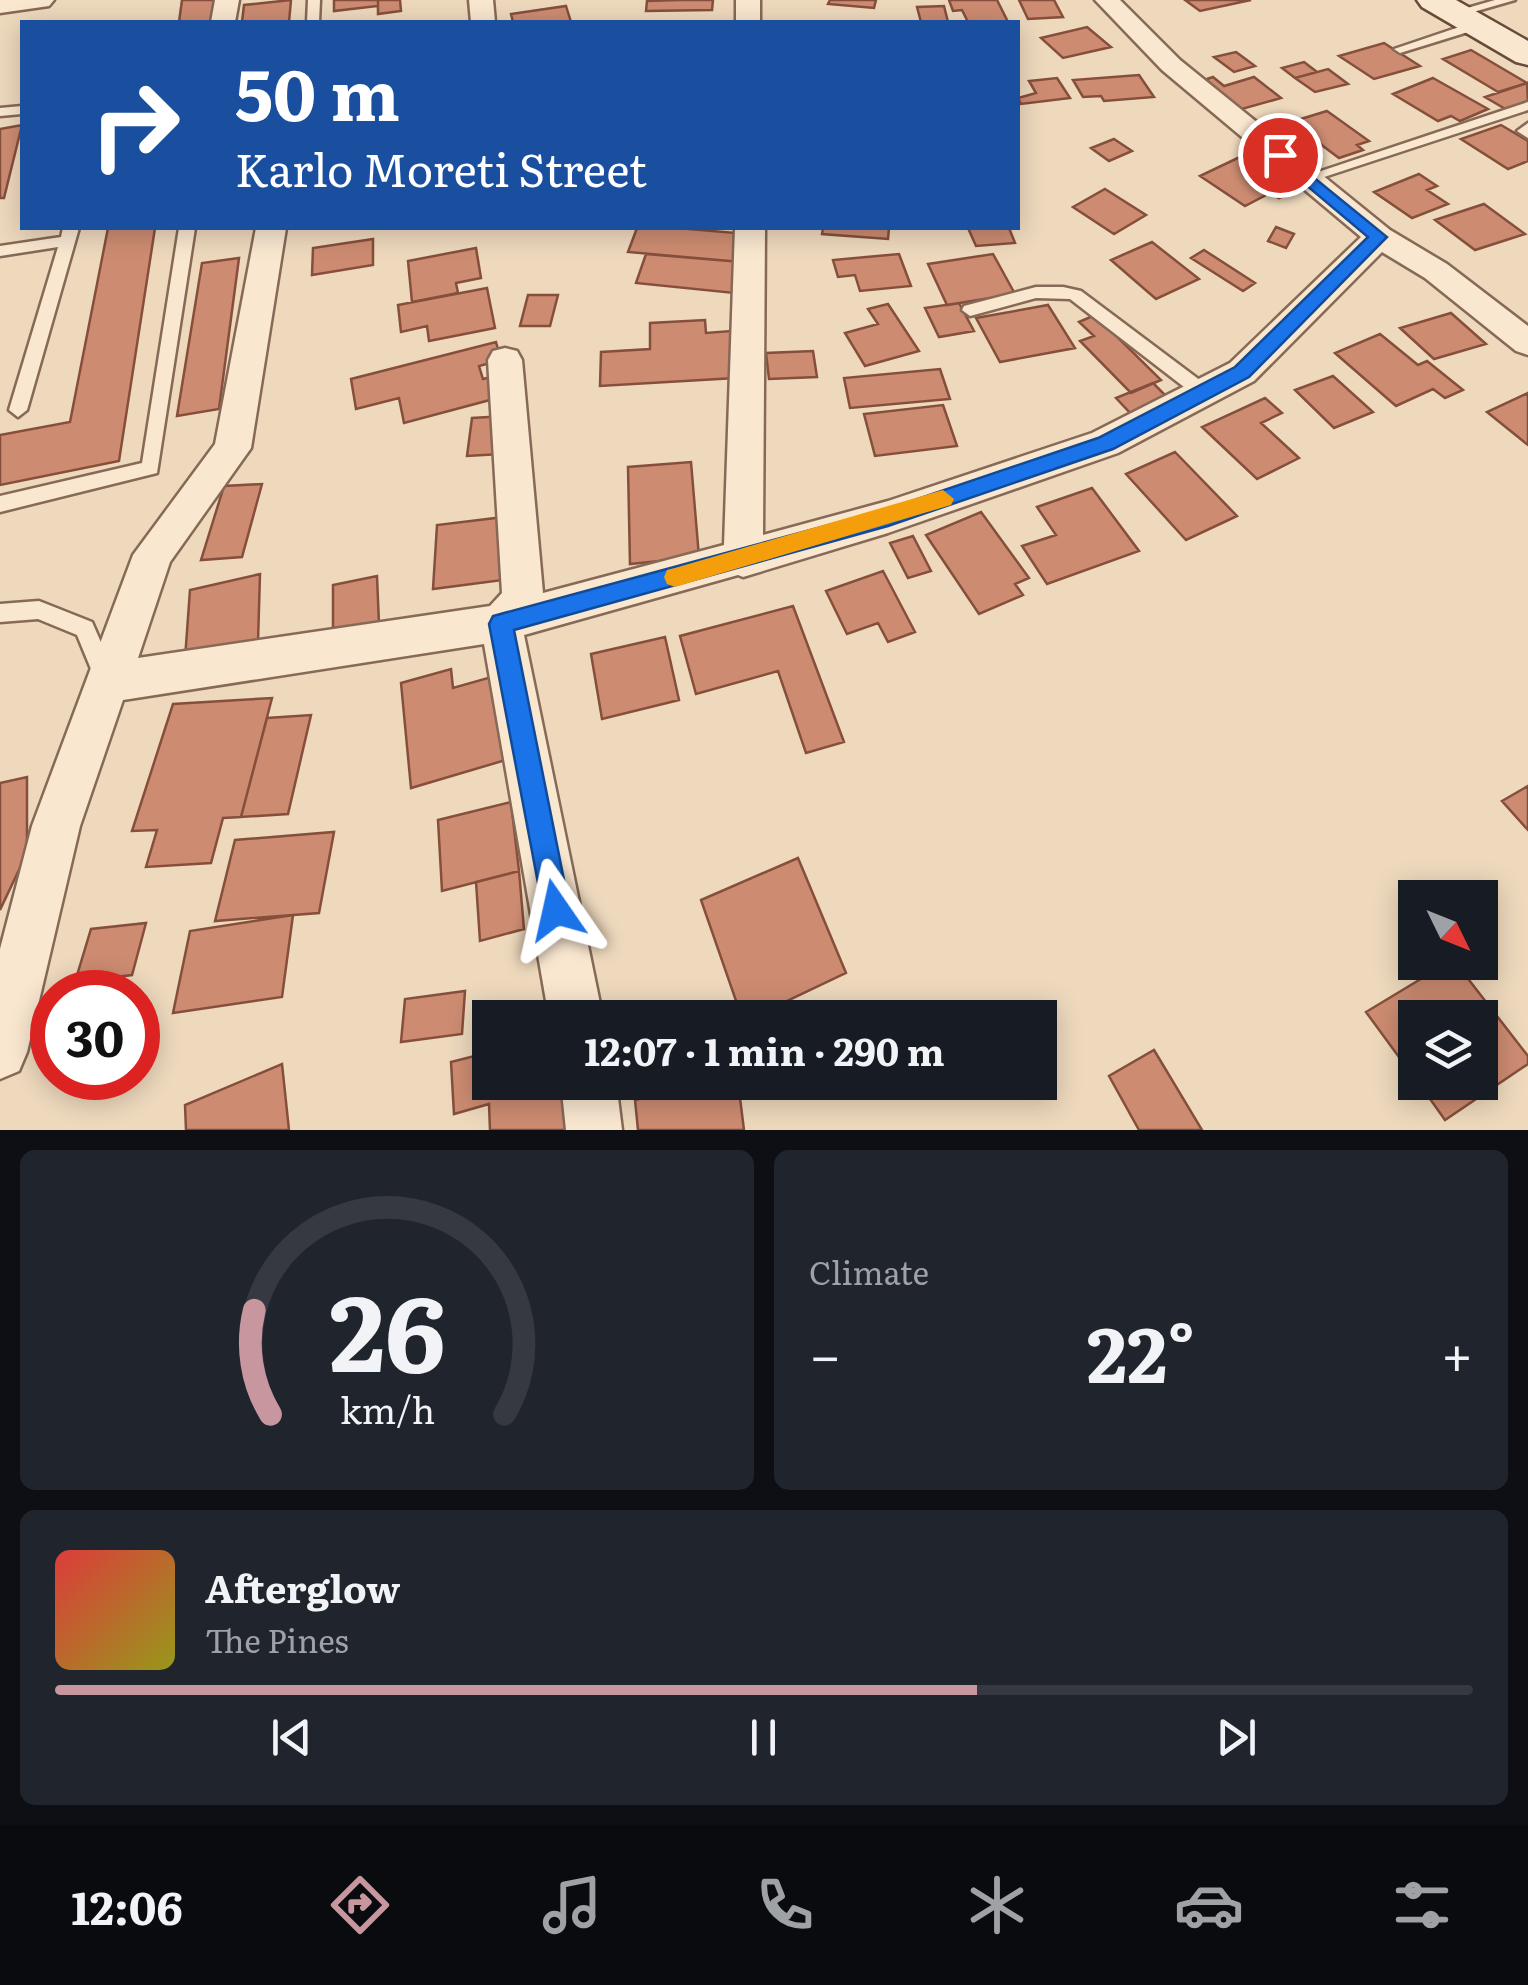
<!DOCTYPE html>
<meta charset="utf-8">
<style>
body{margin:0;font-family:Literata,serif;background:#20242c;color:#f1f3f6;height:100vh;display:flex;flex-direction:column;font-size:38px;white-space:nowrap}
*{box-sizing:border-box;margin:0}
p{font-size:32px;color:#9ea1a6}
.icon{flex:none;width:55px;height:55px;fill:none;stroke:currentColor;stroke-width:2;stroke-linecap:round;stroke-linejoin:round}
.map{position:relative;height:1130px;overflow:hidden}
.sheet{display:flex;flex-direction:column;gap:20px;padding:20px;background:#0d0f14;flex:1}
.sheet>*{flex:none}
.hud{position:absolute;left:20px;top:20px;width:1000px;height:210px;border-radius:0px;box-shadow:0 5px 25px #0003;background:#1a4fa0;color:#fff;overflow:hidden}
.needle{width:65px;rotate:133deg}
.fabs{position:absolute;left:1398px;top:880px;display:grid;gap:20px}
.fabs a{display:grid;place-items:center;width:100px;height:100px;border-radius:0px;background:#171b24;box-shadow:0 5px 25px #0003;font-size:50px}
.speed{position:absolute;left:30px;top:970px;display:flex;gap:20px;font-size:50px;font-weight:700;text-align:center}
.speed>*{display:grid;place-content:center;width:130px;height:130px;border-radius:50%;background:#171b24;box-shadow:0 5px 25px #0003;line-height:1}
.speed .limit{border:15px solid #d22;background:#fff;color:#111}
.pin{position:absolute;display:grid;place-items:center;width:85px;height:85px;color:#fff;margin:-42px;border:5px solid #fff;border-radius:50%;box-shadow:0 2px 10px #0007}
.me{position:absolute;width:110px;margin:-55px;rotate:349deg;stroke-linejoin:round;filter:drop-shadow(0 0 8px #0008)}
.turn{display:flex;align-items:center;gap:35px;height:210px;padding:0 50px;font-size:45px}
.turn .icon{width:130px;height:130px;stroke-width:2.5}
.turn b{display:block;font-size:70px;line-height:85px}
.big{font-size:75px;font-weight:700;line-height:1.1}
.sheet .widget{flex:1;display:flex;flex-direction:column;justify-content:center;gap:15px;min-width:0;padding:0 35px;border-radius:15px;background:#20242c}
.sheet .dial{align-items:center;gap:0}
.dial svg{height:260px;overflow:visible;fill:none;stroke:#363941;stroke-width:7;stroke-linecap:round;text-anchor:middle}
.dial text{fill:#f1f3f6;stroke:none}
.song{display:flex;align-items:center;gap:30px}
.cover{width:120px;height:120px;border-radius:15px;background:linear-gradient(135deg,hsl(0 70% 55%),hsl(60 70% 35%))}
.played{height:10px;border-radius:5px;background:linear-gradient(90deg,#c8969f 65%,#363941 65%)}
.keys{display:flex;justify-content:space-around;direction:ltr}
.heat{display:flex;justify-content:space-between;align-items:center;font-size:55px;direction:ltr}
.sheet .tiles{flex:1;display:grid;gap:20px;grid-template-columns:1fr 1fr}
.widget:last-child{grid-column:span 2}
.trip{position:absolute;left:472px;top:1000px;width:585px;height:100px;border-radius:0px;background:#171b24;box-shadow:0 5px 25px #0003;font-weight:700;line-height:100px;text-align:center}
.tabs{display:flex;height:160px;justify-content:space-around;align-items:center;background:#090b0e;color:#9ea1a6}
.tabs .icon{width:70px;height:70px}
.tabs .current{color:#c8969f}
.tabs b{font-size:45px;color:#f1f3f6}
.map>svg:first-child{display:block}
</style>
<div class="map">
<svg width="1528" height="1130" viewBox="0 0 1528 1130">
<rect width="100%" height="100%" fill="#eed9bd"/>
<!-- building -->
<path fill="#cd8c72" stroke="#854f3b" stroke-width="2.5" d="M182,0H214L211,22H179Z
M291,0L289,22H242L244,5Z
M334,0H378V6L334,11Z
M378,0H400L401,11L378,14Z
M680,0H713L712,10L646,11L647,1Z
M830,0H876L874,8L828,4Z
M949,0H997L1008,22H968L962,10L953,11Z
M1019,0H1054L1063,17L1028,19Z
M1185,0H1251L1200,11Z
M566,6L571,22H513L511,14Z
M944,6L948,22H921L917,7Z
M1087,27L1111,47L1063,58L1041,38Z
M1384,43L1420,66L1374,79L1339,56Z
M1471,50L1527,83L1498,92L1443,59Z
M1236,52L1255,66L1234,72L1214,57Z
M1304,62L1317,72L1295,78L1282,68Z
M1328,69L1348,84L1315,92L1295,78Z
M1139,75L1154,97L1104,101L1101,96L1083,97L1073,80Z
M1213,77L1224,86L1254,77L1281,98L1242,109L1204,80Z
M1057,78L1070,98L1021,104L1018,98L1036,93L1029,81Z
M1433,78L1488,109L1460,121L1451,116L1438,121L1393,94Z
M1527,83L1528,103L1507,110L1485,97Z
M1327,111L1369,141L1357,145L1363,150L1339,158L1291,122Z
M22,125L4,198H0V129Z
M1501,125L1528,141V161L1508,169L1461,139Z
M1114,139L1132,151L1109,161L1091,148Z
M1244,155L1298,189L1279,198L1270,193L1245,206L1200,176Z
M1419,174L1437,186L1427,190L1448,204L1412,218L1374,192Z
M1105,189L1146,215L1114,234L1073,207Z
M1484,204L1525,234L1475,250L1435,220Z
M1276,227L1294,234L1286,248L1268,241Z
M108,228H155L119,461L0,485V435L70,422Z
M637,228H677L748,234L741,262L628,252Z
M823,228H889L888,239L822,234Z
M968,228H1009L1015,243L976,246Z
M373,239V265L312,275L313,248Z
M1152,242L1199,279L1156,299L1111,260Z
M476,248L481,278L456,283L458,293L412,302L408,261Z
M1204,250L1255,283L1243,291L1191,258Z
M646,254L741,262L734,293L636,283Z
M899,254L911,286L860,291L855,275L838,277L833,260Z
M993,254L1015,294L947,305L928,264Z
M239,258L219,409L177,416L202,263Z
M487,288L495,328L429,341L427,326L401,332L398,305Z
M528,295H558L550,326H520Z
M959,303L974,331L939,337L925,308Z
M888,304L919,351L865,366L845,333L878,324L868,309Z
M1048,305L1075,348L1000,362L976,318Z
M1451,313L1486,344L1434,359L1400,328Z
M1095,315L1161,380L1131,393L1080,341L1094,336L1079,322Z
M705,320L706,333L731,331L735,378L600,386L601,352L650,349V323Z
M1380,334L1418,365L1427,361L1463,390L1445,398L1433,389L1396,406L1335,353Z
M496,342L501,360L479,366L483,379L495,376L501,397L404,423L399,398L356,409L351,379Z
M813,351L817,377L769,379L766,353Z
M940,369L950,399L850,408L844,378Z
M1333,376L1373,412L1334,428L1295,390Z
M1153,383L1170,400L1133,416L1116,398Z
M1528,393V445L1487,412Z
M1265,398L1282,413L1261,423L1299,458L1257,479L1202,427Z
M943,405L957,446L875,456L864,414Z
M505,416L501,454L467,456L472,418Z
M1175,452L1237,516L1186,540L1126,474Z
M691,462L699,557L630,564L628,467Z
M262,484L242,557L201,560L224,486Z
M1092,488L1139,551L1047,584L1022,546L1056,535L1037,507Z
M981,512L1029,578L1015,584L1023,595L979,614L926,535Z
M504,517L503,580L433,589L437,525Z
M913,536L931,571L908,578L890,543Z
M883,571L915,632L888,642L878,623L847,634L826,591Z
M260,574L258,642L185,659L190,590Z
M377,576L379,624L333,634V585Z
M793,606L844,742L806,753L778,671L696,694L680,636Z
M665,637L679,700L602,719L591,654Z
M451,669L453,688L495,676L509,759L411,788L401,683Z
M272,698L241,817L223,818L211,863L146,867L157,830L132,831L173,704Z
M311,715L288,814L241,817L267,718Z
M27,777V853L0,910V783Z
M1528,786V830L1502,801Z
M511,802L519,871L442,891L438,820Z
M334,832L319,913L215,921L235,840Z
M798,858L846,973L751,1018H742L701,900Z
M519,871L524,929L480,941L476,882Z
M293,915L282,997L173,1013L190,931Z
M146,923L132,975L75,982L91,929Z
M1449,962H1455L1528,1056V1064L1445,1120L1418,1082H1480V1018H1415V1079L1366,1012Z
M465,991L462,1034L401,1042L405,999Z
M1154,1050L1202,1130H1139L1109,1076Z
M490,1052V1082H573L578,1130H490L489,1104L454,1114L451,1062Z
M282,1064L289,1130H186L185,1105Z
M711,1082H738L744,1130H638L635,1100Z"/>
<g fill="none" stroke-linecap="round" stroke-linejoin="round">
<!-- service casing -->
<g stroke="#866956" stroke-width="5">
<path id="service" d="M308,0H320L319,22H307Z
M1495,0H1515L1456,17L1450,13Z
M1477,21L1481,22V28L1400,53L1394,49Z
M1528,102V110L1312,181L1300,178Z
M22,106V114L0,116V108Z
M1528,123V138L1517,131Z
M63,228H79L27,410L18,417L9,410L58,247L0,256V246L61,237Z
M179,228H195L157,473L0,512V496L142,463Z
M1036,287H1063L1081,291L1209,387L1212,392L1209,397H1197L1070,299L1036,298L970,316L962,310L964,306Z
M39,601L92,622L117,679L114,686L106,689L98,686L77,635L38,619L0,622V604Z"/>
</g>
<!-- minor casing -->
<g stroke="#866956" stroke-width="5">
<path id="minor" d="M215,0H239L235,22H211Z
M469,0H493L495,22H471Z
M736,0H760V22H736Z
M1095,0H1120L1180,60L1390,230L1447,264L1528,326V355L1516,351L1425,278L1382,252L1254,381L1118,453L888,533L743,577L738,575L524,635L603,1018H549L484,644L123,700L80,826L27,1052L19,1071L0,1079V949L32,826L133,555L215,444L256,228H286L251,448L170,562L138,658L490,606L502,593L488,360L493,351L505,348L517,351L522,360L543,593L724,545L735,228H765L763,535L888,501L1092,433L1230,363L1361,237L1162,70Z
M561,1082H616L622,1130H566Z"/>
</g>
<!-- tertiary casing -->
<g stroke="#866956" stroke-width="5">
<path id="tertiary" d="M0,0H54L49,6L0,13Z"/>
</g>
<!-- secondary casing -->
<g stroke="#674a39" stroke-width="5">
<path id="secondary" d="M1417,0H1456L1528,41V65L1516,62L1422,7Z"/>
</g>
<!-- service -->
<use href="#service" fill="#f9e7d0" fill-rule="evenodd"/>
<!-- minor -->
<use href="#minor" fill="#f9e7d0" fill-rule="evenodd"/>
<!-- tertiary -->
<use href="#tertiary" fill="#f9e7d0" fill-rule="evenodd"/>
<!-- secondary -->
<use href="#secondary" fill="#f9e7d0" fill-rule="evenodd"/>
</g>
<!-- route -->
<path fill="#1a73e8" stroke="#114b97" stroke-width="2.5" d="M1280,150L1387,237L1249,377L1113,449L888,526L514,630L570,910L566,920L556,924L545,920L489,624L493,616L888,509L1098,438L1235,367L1368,237L1275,159L1272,155Z"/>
<!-- slow -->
<path fill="#f59e0b" d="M943,490L954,499L951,505L675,587L667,584L664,577L667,570L675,568Z"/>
</svg>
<div class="fabs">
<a><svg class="needle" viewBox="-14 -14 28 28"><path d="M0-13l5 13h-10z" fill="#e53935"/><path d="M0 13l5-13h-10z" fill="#9ea1a6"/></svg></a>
<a><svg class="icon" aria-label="layers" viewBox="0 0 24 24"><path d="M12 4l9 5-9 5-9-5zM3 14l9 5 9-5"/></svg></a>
</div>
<div class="speed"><div class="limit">30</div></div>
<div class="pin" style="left:1280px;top:155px;background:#d93025"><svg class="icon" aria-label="arrive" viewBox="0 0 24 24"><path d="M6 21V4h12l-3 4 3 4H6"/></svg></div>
<svg class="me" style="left:556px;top:910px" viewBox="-20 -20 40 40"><path d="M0-17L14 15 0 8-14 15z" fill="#1a73e8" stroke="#fff" stroke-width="4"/></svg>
<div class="trip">12:07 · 1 min · 290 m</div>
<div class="hud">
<div class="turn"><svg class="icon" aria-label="right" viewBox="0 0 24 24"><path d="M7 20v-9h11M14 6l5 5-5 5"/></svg><div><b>50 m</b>Karlo Moreti Street</div></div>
</div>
</div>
<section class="sheet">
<div class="tiles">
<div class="widget dial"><svg viewBox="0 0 100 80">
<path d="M14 69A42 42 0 1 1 86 69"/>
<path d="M14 69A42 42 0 0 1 9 37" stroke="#c8969f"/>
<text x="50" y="56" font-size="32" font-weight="700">26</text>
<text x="50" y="72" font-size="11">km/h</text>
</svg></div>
<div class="widget"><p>Climate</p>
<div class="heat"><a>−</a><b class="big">22°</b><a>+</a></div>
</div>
<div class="widget">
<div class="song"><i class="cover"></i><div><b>Afterglow</b><p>The Pines</p></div></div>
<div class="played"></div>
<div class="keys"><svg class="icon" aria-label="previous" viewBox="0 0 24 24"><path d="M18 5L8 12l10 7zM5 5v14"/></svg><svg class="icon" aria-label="pause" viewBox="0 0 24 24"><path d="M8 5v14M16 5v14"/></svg><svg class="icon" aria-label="next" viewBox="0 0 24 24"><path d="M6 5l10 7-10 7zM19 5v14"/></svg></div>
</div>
</div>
</section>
<nav class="tabs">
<b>12:06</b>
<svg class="icon current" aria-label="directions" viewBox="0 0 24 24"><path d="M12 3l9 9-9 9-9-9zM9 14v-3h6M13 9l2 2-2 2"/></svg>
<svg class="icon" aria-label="music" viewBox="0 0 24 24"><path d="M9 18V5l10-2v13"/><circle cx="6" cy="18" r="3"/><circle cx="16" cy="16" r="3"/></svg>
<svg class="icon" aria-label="phone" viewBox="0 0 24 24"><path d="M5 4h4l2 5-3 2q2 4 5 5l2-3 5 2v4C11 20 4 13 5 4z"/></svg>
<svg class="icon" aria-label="climate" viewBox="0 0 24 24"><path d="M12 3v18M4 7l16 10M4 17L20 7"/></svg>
<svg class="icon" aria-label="car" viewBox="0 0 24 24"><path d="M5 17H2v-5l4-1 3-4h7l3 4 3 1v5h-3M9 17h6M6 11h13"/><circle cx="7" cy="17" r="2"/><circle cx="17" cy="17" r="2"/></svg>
<svg class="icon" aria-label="filters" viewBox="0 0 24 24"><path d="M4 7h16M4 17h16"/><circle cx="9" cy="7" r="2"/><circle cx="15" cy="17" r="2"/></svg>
</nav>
